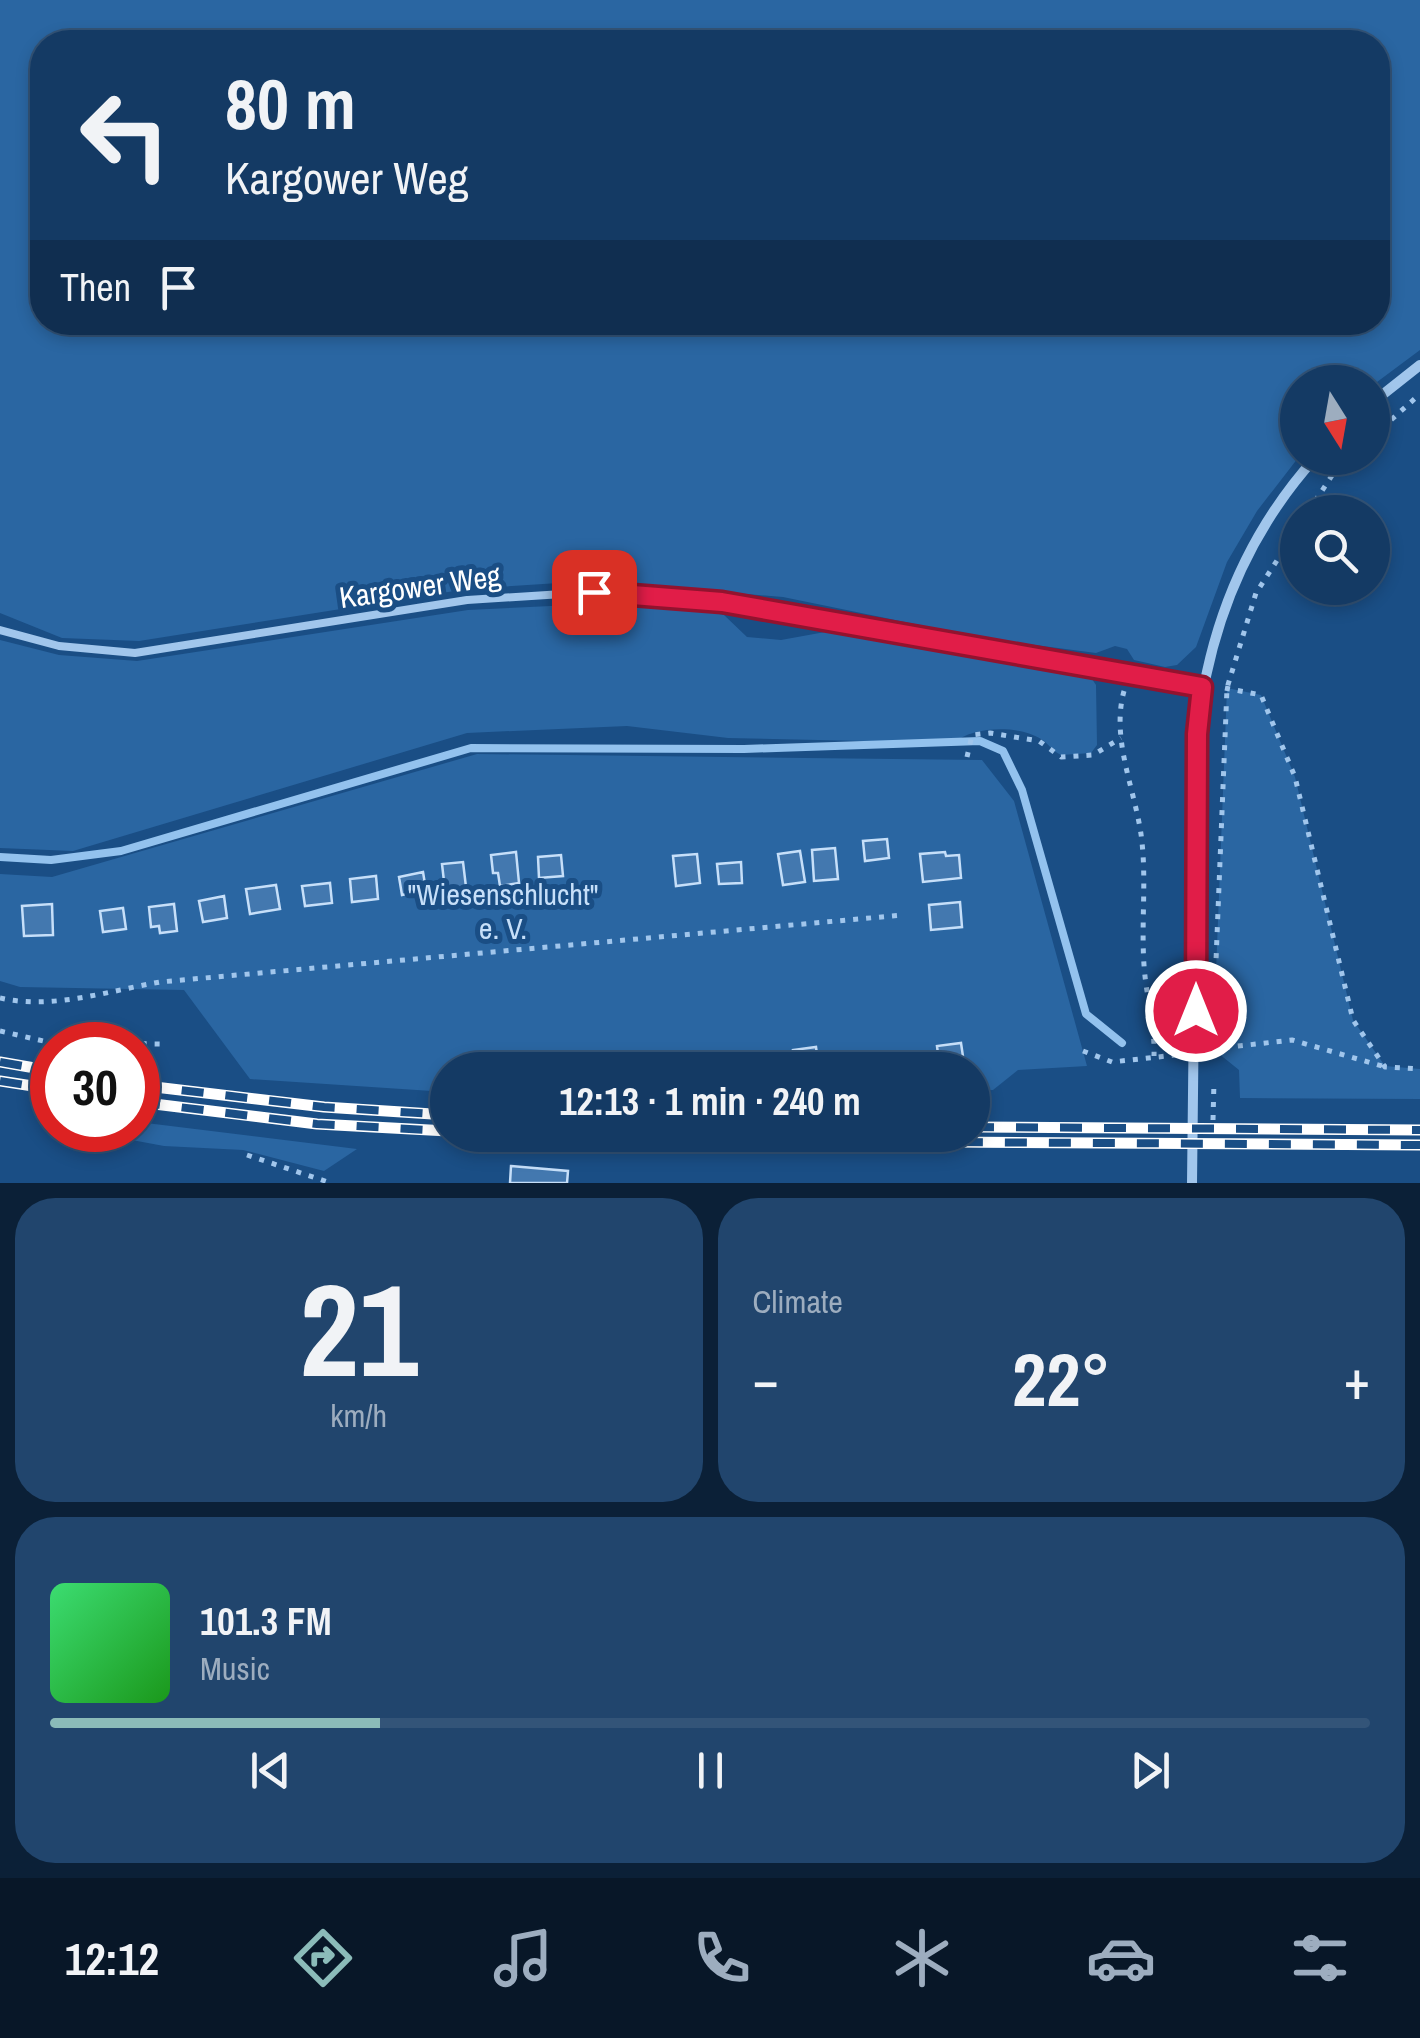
<!DOCTYPE html>
<meta charset="utf-8">
<style>
body{margin:0;font-family:"Archivo Narrow",sans-serif;background:#21456d;color:#f1f3f6;height:100vh;display:flex;flex-direction:column;font-size:38px;white-space:nowrap}
*{box-sizing:border-box;margin:0}
p{font-size:32px;color:#9dadbf}
.icon{flex:none;width:55px;height:55px;fill:none;stroke:currentColor;stroke-width:2;stroke-linecap:round;stroke-linejoin:round}
.map{position:relative;height:1183px;overflow:hidden}
.sheet{display:flex;flex-direction:column;gap:15px;padding:15px;background:#0b2037;flex:1}
.sheet>*{flex:none}
.top-card{position:absolute;left:30px;top:30px;width:1360px;height:305px;border-radius:40px;box-shadow:0 5px 15px #0003,0 0 0 2px #335478;background:#143a64;color:#f1f3f6;overflow:hidden}
.needle{width:65px;rotate:169deg}
.controls{position:absolute;left:1280px;top:365px;display:grid;gap:20px}
.controls a{display:grid;place-items:center;width:110px;height:110px;border-radius:50%;background:#143a64;box-shadow:0 5px 15px #0003,0 0 0 2px #335478;font-size:50px}
.speed{position:absolute;left:30px;top:1022px;display:flex;gap:20px;font-size:50px;font-weight:700;text-align:center}
.speed>*{display:grid;place-content:center;width:130px;height:130px;border-radius:50%;background:#143a64;box-shadow:0 5px 15px #0003,0 0 0 2px #335478;line-height:1}
.speed .limit{border:15px solid #d22;background:#fff;color:#111}
.pin{position:absolute;display:grid;place-items:center;width:85px;height:85px;color:#fff;margin:-42px;border-radius:20px;box-shadow:0 5px 15px #0006}
.me{position:absolute;width:110px;margin:-55px;rotate:0deg;stroke-linejoin:round;filter:drop-shadow(0 0 8px #0008)}
.turn{display:flex;align-items:center;gap:35px;height:210px;padding:0 30px;font-size:45px}
.turn .icon{width:130px;height:130px;stroke-width:2.5}
.turn b{display:block;font-size:70px;line-height:85px}
.then{display:flex;align-items:center;height:95px;padding:0 30px;background:#0003;gap:20px;font-size:38px}
.big{font-size:75px;font-weight:700;line-height:1.1}
.sheet .card{flex:1;display:flex;flex-direction:column;justify-content:center;gap:15px;min-width:0;padding:0 35px;border-radius:40px;background:#21456d}
.sheet .dial{align-items:center;gap:0}
.dial b{font-size:130px;line-height:1}
.song{display:flex;align-items:center;gap:30px}
.cover{width:120px;height:120px;border-radius:15px;background:linear-gradient(135deg,hsl(140 70% 55%),hsl(120 70% 35%))}
.played{height:10px;border-radius:5px;background:linear-gradient(90deg,#8bbbb9 25%,#335478 25%)}
.keys{display:flex;justify-content:space-around;direction:ltr}
.heat{display:flex;justify-content:space-between;align-items:center;font-size:55px;direction:ltr}
.sheet .tiles{flex:1;display:grid;gap:15px;grid-template-columns:1fr 1fr}
.card:last-child{grid-column:span 2}
.trip{position:absolute;left:430px;top:1052px;width:560px;height:100px;border-radius:50px;background:#143a64;box-shadow:0 5px 15px #0003,0 0 0 2px #335478;font-weight:700;line-height:100px;text-align:center}
.menu{display:flex;height:160px;justify-content:space-around;align-items:center;background:#081728;color:#9dadbf}
.menu .icon{width:70px;height:70px}
.menu .on{color:#8bbbb9}
.menu b{font-size:45px;color:#f1f3f6}
.map>svg:first-child{display:block}
</style>
<div class="map">
<svg width="1420" height="1183" viewBox="0 0 1420 1183">
<rect width="100%" height="100%" fill="#1a4e85"/>
<!-- green -->
<path fill="#2a66a2" fill-rule="evenodd" d="M0,0H1420V350L1373,385L1298,382V458L1257,511L1227,562L1196,647L1177,665L1165,667L1134,660L1127,649L1115,646L1096,653L983,638L783,597L590,581L467,589L139,641L62,638L0,613ZM1378,42V322H42V42Z
M594,604L695,609L724,615L747,637L781,640L825,632L1090,676L1096,685L1097,745L1091,753L1061,755C1052,751 1049,744 1041,739C1020,725 972,726 954,743L728,738L627,726L467,733L73,851L0,848V640L59,655L137,661L468,610Z
M1227,688L1261,695L1295,777L1353,1020L1385,1066L1420,1069V1099L1240,1098L1239,1070L1213,1049Z
M477,754L982,760L1014,801L1087,1066L1018,1070L993,1090H973L972,1070H448L447,1092L250,1079L184,990L20,987L0,981V874L52,877Z
M138,1122L357,1149L324,1171L243,1150L164,1146L78,1130H138Z"/>
<g fill="none" stroke-linecap="round" stroke-linejoin="round">
<!-- stream -->
<path stroke="#93c2ee" stroke-width="8" d="M0,857L51,860L121,851L471,748L744,749L980,741L1003,751L1022,790L1086,1014L1122,1043"/>
</g>
<!-- building -->
<path fill="#4378af" stroke="#c6dff9" stroke-width="2.5" d="M887,839L889,858L865,861L863,841Z
M835,848L838,879L814,881L812,850Z
M800,851L805,882L783,885L778,854Z
M516,852L519,883L500,886L498,873H493L491,855Z
M945,852L946,856L959,855L961,878L923,882L920,854Z
M697,854L700,883L676,886L673,856Z
M561,855L563,876L539,878L538,857Z
M463,862L466,887L445,890L442,864Z
M741,862L742,883L719,884L717,864Z
M423,872L426,890L402,895L399,877Z
M376,876L378,899L352,902L350,879Z
M330,883L332,903L305,906L302,886Z
M276,885L280,909L250,914L246,889Z
M224,896L227,918L203,922L199,901Z
M960,902L962,927L931,930L929,905Z
M52,904L53,935L24,936L22,906Z
M174,904L177,931L160,933L159,926L151,927L149,907Z
M123,908L126,929L103,932L100,911Z
M961,1043L965,1070H940L937,1046Z
M816,1047L819,1070H795L793,1050Z
M907,1052L908,1070H880L879,1054Z
M721,1054L723,1070H701L699,1057Z
M765,1055L766,1070H741L739,1058Z
M860,1056L861,1070H836L835,1058Z
M511,1166L568,1171L567,1183H510Z"/>
<g fill="none" stroke-linecap="round" stroke-linejoin="round">
<!-- path -->
<path stroke="#a1c6ec" stroke-width="5" stroke-dasharray="5 8" stroke-linecap="butt" d="M1372,437L1420,394
M1308,512L1333,474L1351,458
M1225,688L1261,695L1295,777L1353,1020L1385,1067L1420,1069
M1124,691C1111,738 1134,787 1141,834C1147,878 1141,921 1144,965C1146,996 1155,1025 1154,1056
M967,757L972,735L990,733L1039,741L1061,757L1093,755L1121,738
M0,998C52,1010 108,991 160,982L903,915
M1214,1010L1227,688L1256,593L1298,528
M0,1031L52,1043L162,1044
M1212,1049L1292,1040L1382,1066
M1083,1051L1112,1062L1176,1055
M1213,1120L1214,1081
M247,1155L331,1183"/>
<!-- lane -->
<path stroke="#a1c6ec" stroke-width="8" d="M0,630L59,646L135,653L467,600L594,592L722,602L1202,687"/>
<!-- street -->
<path stroke="#a1c6ec" stroke-width="10" d="M1372,403L1420,365
M1192,1183L1197,734C1208,630 1244,537 1315,458"/>
<!-- rail casing -->
<g stroke="#fff" stroke-width="11">
<path id="rail" d="M0,1062L52,1071
M0,1081L52,1089
M138,1085L324,1107L448,1115
M138,1102L317,1124L448,1131
M972,1127L1420,1130
M521,1135L624,1140L1420,1145"/>
</g>
<!-- rail -->
<use href="#rail" stroke="#1a4e85" stroke-width="8" stroke-dasharray="22" stroke-linecap="butt"/>
</g>
<g fill="none" stroke-linecap="round" stroke-linejoin="round">
<!-- route casing -->
<g stroke="#92132f" stroke-width="25">
<path id="route" d="M594,592L722,602L1202,687L1197,734L1196,1011"/>
</g>
<!-- route -->
<use href="#route" stroke="#e11d48" stroke-width="18"/>
</g>
<g text-anchor="middle" stroke-width="10" stroke-linejoin="round" paint-order="stroke">
<!-- street labels -->
<g font-size="30" fill="#fff" stroke="#1a4e85">
<text transform="translate(420 587) rotate(-8)" y="10">Kargower Weg</text>
</g>
<!-- park labels -->
<g font-size="30" fill="#c6dff9" stroke="#1a4e85">
<text x="503" y="905">"Wiesenschlucht"<tspan x="503" dy="34">e. V.</tspan></text>
</g>
</g>
</svg>
<div class="controls">
<a><svg class="needle" viewBox="-14 -14 28 28"><path d="M0-13l5 13h-10z" fill="#e53935"/><path d="M0 13l5-13h-10z" fill="#9dadbf"/></svg></a>
<a><svg class="icon" aria-label="search" viewBox="0 0 24 24"><circle cx="10" cy="10" r="6"/><path d="M15 15l6 6"/></svg></a>
</div>
<div class="speed"><div class="limit">30</div></div>
<div class="pin" style="left:594px;top:592px;background:#d93025"><svg class="icon" aria-label="arrive" viewBox="0 0 24 24"><path d="M6 21V4h12l-3 4 3 4H6"/></svg></div>
<svg class="me" style="left:1196px;top:1011px" viewBox="-20 -20 40 40"><circle r="17" fill="#e11d48" stroke="#fff" stroke-width="3"/><path d="M0-11L8 9 0 5-8 9z" fill="#fff"/></svg>
<div class="trip">12:13 · 1 min · 240 m</div>
<div class="top-card">
<div class="turn"><svg class="icon" aria-label="left" viewBox="0 0 24 24"><path d="M17 20v-9H6M10 6l-5 5 5 5"/></svg><div><b>80 m</b>Kargower Weg</div></div>
<div class="then">Then<svg class="icon" aria-label="arrive" viewBox="0 0 24 24"><path d="M6 21V4h12l-3 4 3 4H6"/></svg></div>
</div>
</div>
<section class="sheet">
<div class="tiles">
<div class="card dial"><b>21</b><p>km/h</p></div>
<div class="card"><p>Climate</p>
<div class="heat"><a>−</a><b class="big">22°</b><a>+</a></div>
</div>
<div class="card">
<div class="song"><i class="cover"></i><div><b>101.3 FM</b><p>Music</p></div></div>
<div class="played"></div>
<div class="keys"><svg class="icon" aria-label="previous" viewBox="0 0 24 24"><path d="M18 5L8 12l10 7zM5 5v14"/></svg><svg class="icon" aria-label="pause" viewBox="0 0 24 24"><path d="M8 5v14M16 5v14"/></svg><svg class="icon" aria-label="next" viewBox="0 0 24 24"><path d="M6 5l10 7-10 7zM19 5v14"/></svg></div>
</div>
</div>
</section>
<nav class="menu">
<b>12:12</b>
<svg class="icon on" aria-label="directions" viewBox="0 0 24 24"><path d="M12 3l9 9-9 9-9-9zM9 14v-3h6M13 9l2 2-2 2"/></svg>
<svg class="icon" aria-label="music" viewBox="0 0 24 24"><path d="M9 18V5l10-2v13"/><circle cx="6" cy="18" r="3"/><circle cx="16" cy="16" r="3"/></svg>
<svg class="icon" aria-label="phone" viewBox="0 0 24 24"><path d="M5 4h4l2 5-3 2q2 4 5 5l2-3 5 2v4C11 20 4 13 5 4z"/></svg>
<svg class="icon" aria-label="climate" viewBox="0 0 24 24"><path d="M12 3v18M4 7l16 10M4 17L20 7"/></svg>
<svg class="icon" aria-label="car" viewBox="0 0 24 24"><path d="M5 17H2v-5l4-1 3-4h7l3 4 3 1v5h-3M9 17h6M6 11h13"/><circle cx="7" cy="17" r="2"/><circle cx="17" cy="17" r="2"/></svg>
<svg class="icon" aria-label="filters" viewBox="0 0 24 24"><path d="M4 7h16M4 17h16"/><circle cx="9" cy="7" r="2"/><circle cx="15" cy="17" r="2"/></svg>
</nav>
